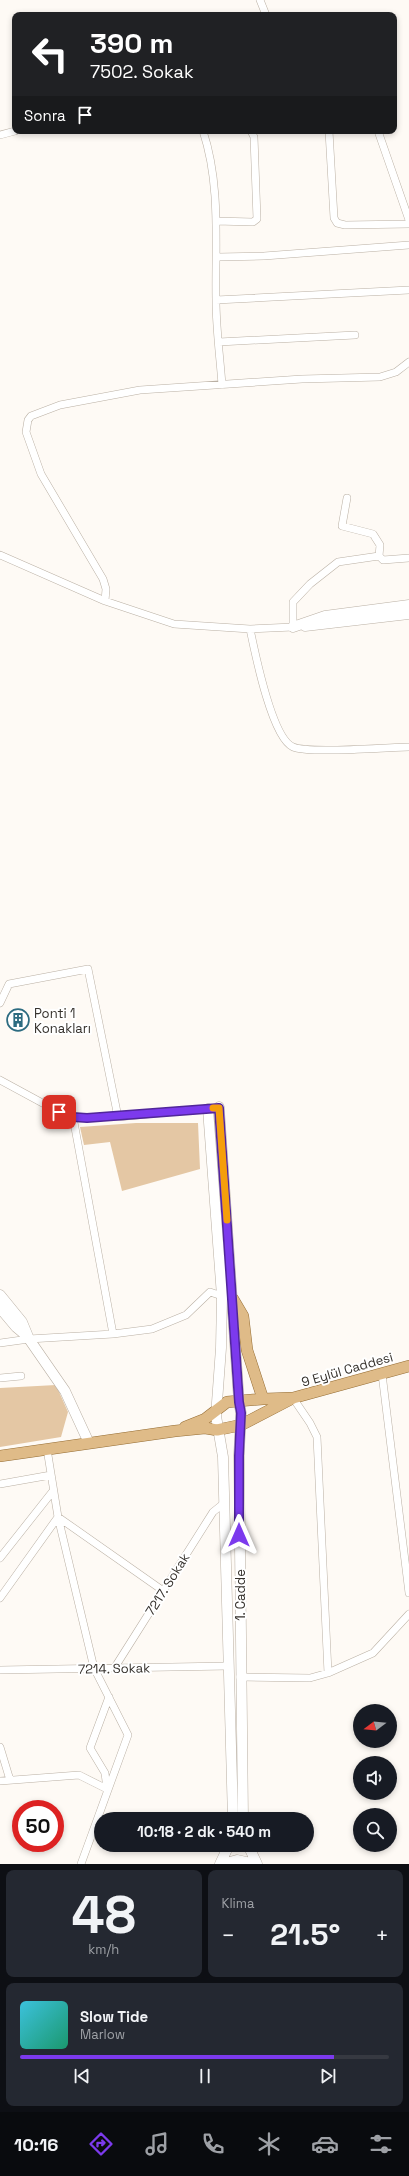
<!DOCTYPE html>
<html lang="tr">
<meta charset="utf-8">
<style>
body{margin:0;font-family:"Space Grotesk",sans-serif;background:#242831;color:#f1f3f6;height:100vh;display:flex;flex-direction:column;font-size:15px;white-space:nowrap}
*{box-sizing:border-box;margin:0}
p{font-size:13px;color:#9ea1a6}
.icon{flex:none;width:22px;height:22px;fill:none;stroke:currentColor;stroke-width:2;stroke-linecap:round;stroke-linejoin:round}
.map{position:relative;height:1864px;overflow:hidden}
.panel{display:flex;flex-direction:column;gap:6px;padding:6px;background:#0d0f14;flex:1}
.panel>*{flex:none}
.hud{position:absolute;left:12px;top:12px;width:385px;height:122px;border-radius:8px;box-shadow:0 2px 6px #0003;background:#202124;color:#fff;overflow:hidden}
.needle{width:26px;rotate:254deg}
.buttons{position:absolute;left:353px;top:1704px;display:grid;gap:8px}
.buttons a{display:grid;place-items:center;width:44px;height:44px;border-radius:50%;background:#171b24;box-shadow:0 2px 6px #0003;font-size:20px}
.speed{position:absolute;left:12px;top:1800px;display:flex;gap:8px;font-size:20px;font-weight:700;text-align:center}
.speed>*{display:grid;place-content:center;width:52px;height:52px;border-radius:50%;background:#171b24;box-shadow:0 2px 6px #0003;line-height:1}
.speed .limit{border:6px solid #d22;background:#fff;color:#111}
.pin{position:absolute;display:grid;place-items:center;width:34px;height:34px;color:#fff;margin:-17px;border-radius:8px;box-shadow:0 2px 6px #0006}
.me{position:absolute;width:44px;margin:-22px;rotate:0deg;stroke-linejoin:round;filter:drop-shadow(0 0 3px #0008)}
.turn{display:flex;align-items:center;gap:14px;height:84px;padding:0 12px;font-size:18px}
.turn .icon{width:52px;height:52px;stroke-width:2.5}
.turn b{display:block;font-size:28px;line-height:34px}
.then{display:flex;align-items:center;height:38px;padding:0 12px;background:#0003;gap:8px;font-size:15px}
.big{font-size:30px;font-weight:700;line-height:1.1}
.panel .tile{flex:1;display:flex;flex-direction:column;justify-content:center;gap:6px;min-width:0;padding:0 14px;border-radius:8px;background:#242831}
.panel .dial{align-items:center;gap:0}
.dial b{font-size:52px;line-height:1}
.song{display:flex;align-items:center;gap:12px}
.cover{width:48px;height:48px;border-radius:6px;background:linear-gradient(135deg,hsl(190 70% 55%),hsl(160 70% 35%))}
.played{height:4px;border-radius:2px;background:linear-gradient(90deg,#7c3aed 85%,#363941 85%)}
.keys{display:flex;justify-content:space-around;direction:ltr}
.heat{display:flex;justify-content:space-between;align-items:center;font-size:22px;direction:ltr}
.panel .tiles{flex:1;display:grid;gap:6px;grid-template-columns:1fr 1fr}
.tile:last-child{grid-column:span 2}
.trip{position:absolute;left:94px;top:1812px;width:220px;height:40px;border-radius:20px;background:#171b24;box-shadow:0 2px 6px #0003;font-weight:700;line-height:40px;text-align:center}
.dock{display:flex;height:64px;justify-content:space-around;align-items:center;background:#090b0e;color:#9ea1a6}
.dock .icon{width:28px;height:28px}
.dock .selected{color:#7c3aed}
.dock b{font-size:18px;color:#f1f3f6}
.map>svg:first-child{display:block}
</style>
<div class="map">
<svg width="409" height="1864" viewBox="0 0 409 1864">
<rect width="100%" height="100%" fill="#fefaf5"/>
<!-- green -->
<path fill="#e4c7a4" d="M136,1123H198L200,1169L122,1191L110,1142L84,1145L80,1127Z
M56,1385L68,1412L61,1437L0,1447V1388Z"/>
<g fill="none" stroke-linecap="round" stroke-linejoin="round">
<!-- street casing -->
<g stroke="#bab0a4" stroke-width="8">
<path id="street" d="M260,0L266,15
M203,131C221,185 215,244 216,300C216,328 220,357 222,385
M329,131L334,218L337,223L345,225L409,224
M378,131L409,220
M0,135L15,131
M216,221L253,222L257,219L254,137L251,131
M218,257L264,256L409,245
M216,300L409,290
M219,342L355,335
M0,555L105,601L174,624L250,629L293,627V602L310,584L338,562L379,556L380,545L373,534L342,526L347,498
M379,556L383,560L409,558
M105,601L106,589L103,579L41,474L26,432L28,420L31,416L60,405L140,390L302,379L380,377L396,372L409,362
M250,629C255,653 272,738 293,747C310,754 387,747 409,747
M0,1003L9,984L88,969L118,1117
M0,1080L59,1112L73,1117H118L213,1108
M73,1117L113,1334
M0,1343L29,1339L113,1334L152,1329L186,1315L210,1292L222,1296
M382,1374L409,1593
M0,1378L21,1376
M293,1398L310,1423L317,1437L328,1673
M47,1449L58,1517L94,1668L128,1735L81,1864
M0,1484L51,1475
M0,1558L53,1491
M0,1598L58,1517L162,1590
M115,1667L213,1512L223,1504
M0,1670L228,1666
M240,1677L310,1678L328,1673L373,1653L409,1614
M0,1747L10,1780
M0,1781L79,1775L107,1789
M107,1789L105,1773L90,1748L109,1697"/>
</g>
<!-- secondary casing -->
<g stroke="#bab0a4" stroke-width="11">
<path id="secondary" d="M305,626L409,614
M293,627L325,616L409,605
M219,1107L239,1402L241,1413L239,1455L243,1819
M208,1109L222,1296L221,1348L216,1416L223,1457L233,1819
M0,1295L22,1322L29,1339L65,1391L89,1443
M0,1308L16,1327L28,1337
M248,1845L257,1864
M220,1864L229,1845
M223,1864L237,1860L255,1864"/>
</g>
<!-- primary casing -->
<g stroke="#956d34" stroke-width="12">
<path id="primary" d="M233,1299L243,1316L247,1350L263,1399
M185,1427L205,1419L227,1402L263,1399L291,1398
M0,1456L175,1431L205,1428L217,1430L241,1425L293,1398L409,1366"/>
</g>
<!-- street -->
<use href="#street" stroke="#fff" stroke-width="7"/>
<!-- secondary -->
<use href="#secondary" stroke="#fff" stroke-width="10"/>
<!-- primary -->
<use href="#primary" stroke="#dfbb88" stroke-width="11"/>
</g>
<g fill="none" stroke-linecap="round" stroke-linejoin="round">
<!-- route casing -->
<g stroke="#51269a" stroke-width="10">
<path id="route" d="M59,1112L73,1117L87,1118L219,1108L239,1402L241,1413L239,1456V1535"/>
</g>
<!-- route -->
<use href="#route" stroke="#7c3aed" stroke-width="7"/>
<!-- slow -->
<path stroke="#f59e0b" stroke-width="7" d="M213,1108H219L227,1220"/>
</g>
<!-- icons -->
<defs>
<g id="building-ring" transform="scale(1.15)"><circle r="9.5" fill="#fff" stroke="#2d6c81" stroke-width="1.5"/><path d="M-4-6H4V6H1V3H-1V6H-4ZM-2.5-4.3h1.7v1.8h-1.7ZM.8-4.3h1.7v1.8H.8ZM-2.5-1h1.7V.8h-1.7ZM.8-1h1.7V.8H.8Z" fill="#2d6c81"/></g>
</defs>
<g fill-rule="evenodd">
<use href="#building-ring" x="18" y="1020"/>
</g>
<g text-anchor="middle" stroke-width="4" stroke-linejoin="round" paint-order="stroke">
<!-- poi labels -->
<g font-size="13" fill="#35312c" stroke="#fff" text-anchor="start">
<text x="34" y="1018">Ponti 1<tspan x="34" dy="15">Konakları</tspan></text>
</g>
<!-- street labels -->
<g font-size="13" fill="#35312c" stroke="#fff">
<text transform="translate(347 1369) rotate(-16)" y="5">9 Eylül Caddesi</text>
<text transform="translate(167 1584) rotate(-58)" y="5">7217. Sokak</text>
<text transform="translate(240 1595) rotate(-90)" y="5">1. Cadde</text>
<text transform="translate(114 1668) rotate(-1)" y="5">7214. Sokak</text>
</g>
</g>
</svg>
<div class="buttons">
<a><svg class="needle" viewBox="-14 -14 28 28"><path d="M0-13l5 13h-10z" fill="#e53935"/><path d="M0 13l5-13h-10z" fill="#9ea1a6"/></svg></a>
<a><svg class="icon" aria-label="sound" viewBox="0 0 24 24"><path d="M4 9h4l5-4v14l-5-4H4zM17 9q2 3 0 6"/></svg></a>
<a><svg class="icon" aria-label="search" viewBox="0 0 24 24"><circle cx="10" cy="10" r="6"/><path d="M15 15l6 6"/></svg></a>
</div>
<div class="speed"><div class="limit">50</div></div>
<div class="pin" style="left:59px;top:1112px;background:#d93025"><svg class="icon" aria-label="arrive" viewBox="0 0 24 24"><path d="M6 21V4h12l-3 4 3 4H6"/></svg></div>
<svg class="me" style="left:239px;top:1535px" viewBox="-20 -20 40 40"><path d="M0-17L14 15 0 8-14 15z" fill="#7c3aed" stroke="#fff" stroke-width="4"/></svg>
<div class="trip">10:18 · 2 dk · 540 m</div>
<div class="hud">
<div class="turn"><svg class="icon" aria-label="left" viewBox="0 0 24 24"><path d="M17 20v-9H6M10 6l-5 5 5 5"/></svg><div><b>390 m</b>7502. Sokak</div></div>
<div class="then">Sonra<svg class="icon" aria-label="arrive" viewBox="0 0 24 24"><path d="M6 21V4h12l-3 4 3 4H6"/></svg></div>
</div>
</div>
<section class="panel">
<div class="tiles">
<div class="tile dial"><b>48</b><p>km/h</p></div>
<div class="tile"><p>Klima</p>
<div class="heat"><a>−</a><b class="big">21.5°</b><a>+</a></div>
</div>
<div class="tile">
<div class="song"><i class="cover"></i><div><b>Slow Tide</b><p>Marlow</p></div></div>
<div class="played"></div>
<div class="keys"><svg class="icon" aria-label="previous" viewBox="0 0 24 24"><path d="M18 5L8 12l10 7zM5 5v14"/></svg><svg class="icon" aria-label="pause" viewBox="0 0 24 24"><path d="M8 5v14M16 5v14"/></svg><svg class="icon" aria-label="next" viewBox="0 0 24 24"><path d="M6 5l10 7-10 7zM19 5v14"/></svg></div>
</div>
</div>
</section>
<nav class="dock">
<b>10:16</b>
<svg class="icon selected" aria-label="directions" viewBox="0 0 24 24"><path d="M12 3l9 9-9 9-9-9zM9 14v-3h6M13 9l2 2-2 2"/></svg>
<svg class="icon" aria-label="music" viewBox="0 0 24 24"><path d="M9 18V5l10-2v13"/><circle cx="6" cy="18" r="3"/><circle cx="16" cy="16" r="3"/></svg>
<svg class="icon" aria-label="phone" viewBox="0 0 24 24"><path d="M5 4h4l2 5-3 2q2 4 5 5l2-3 5 2v4C11 20 4 13 5 4z"/></svg>
<svg class="icon" aria-label="climate" viewBox="0 0 24 24"><path d="M12 3v18M4 7l16 10M4 17L20 7"/></svg>
<svg class="icon" aria-label="car" viewBox="0 0 24 24"><path d="M5 17H2v-5l4-1 3-4h7l3 4 3 1v5h-3M9 17h6M6 11h13"/><circle cx="7" cy="17" r="2"/><circle cx="17" cy="17" r="2"/></svg>
<svg class="icon" aria-label="filters" viewBox="0 0 24 24"><path d="M4 7h16M4 17h16"/><circle cx="9" cy="7" r="2"/><circle cx="15" cy="17" r="2"/></svg>
</nav>
